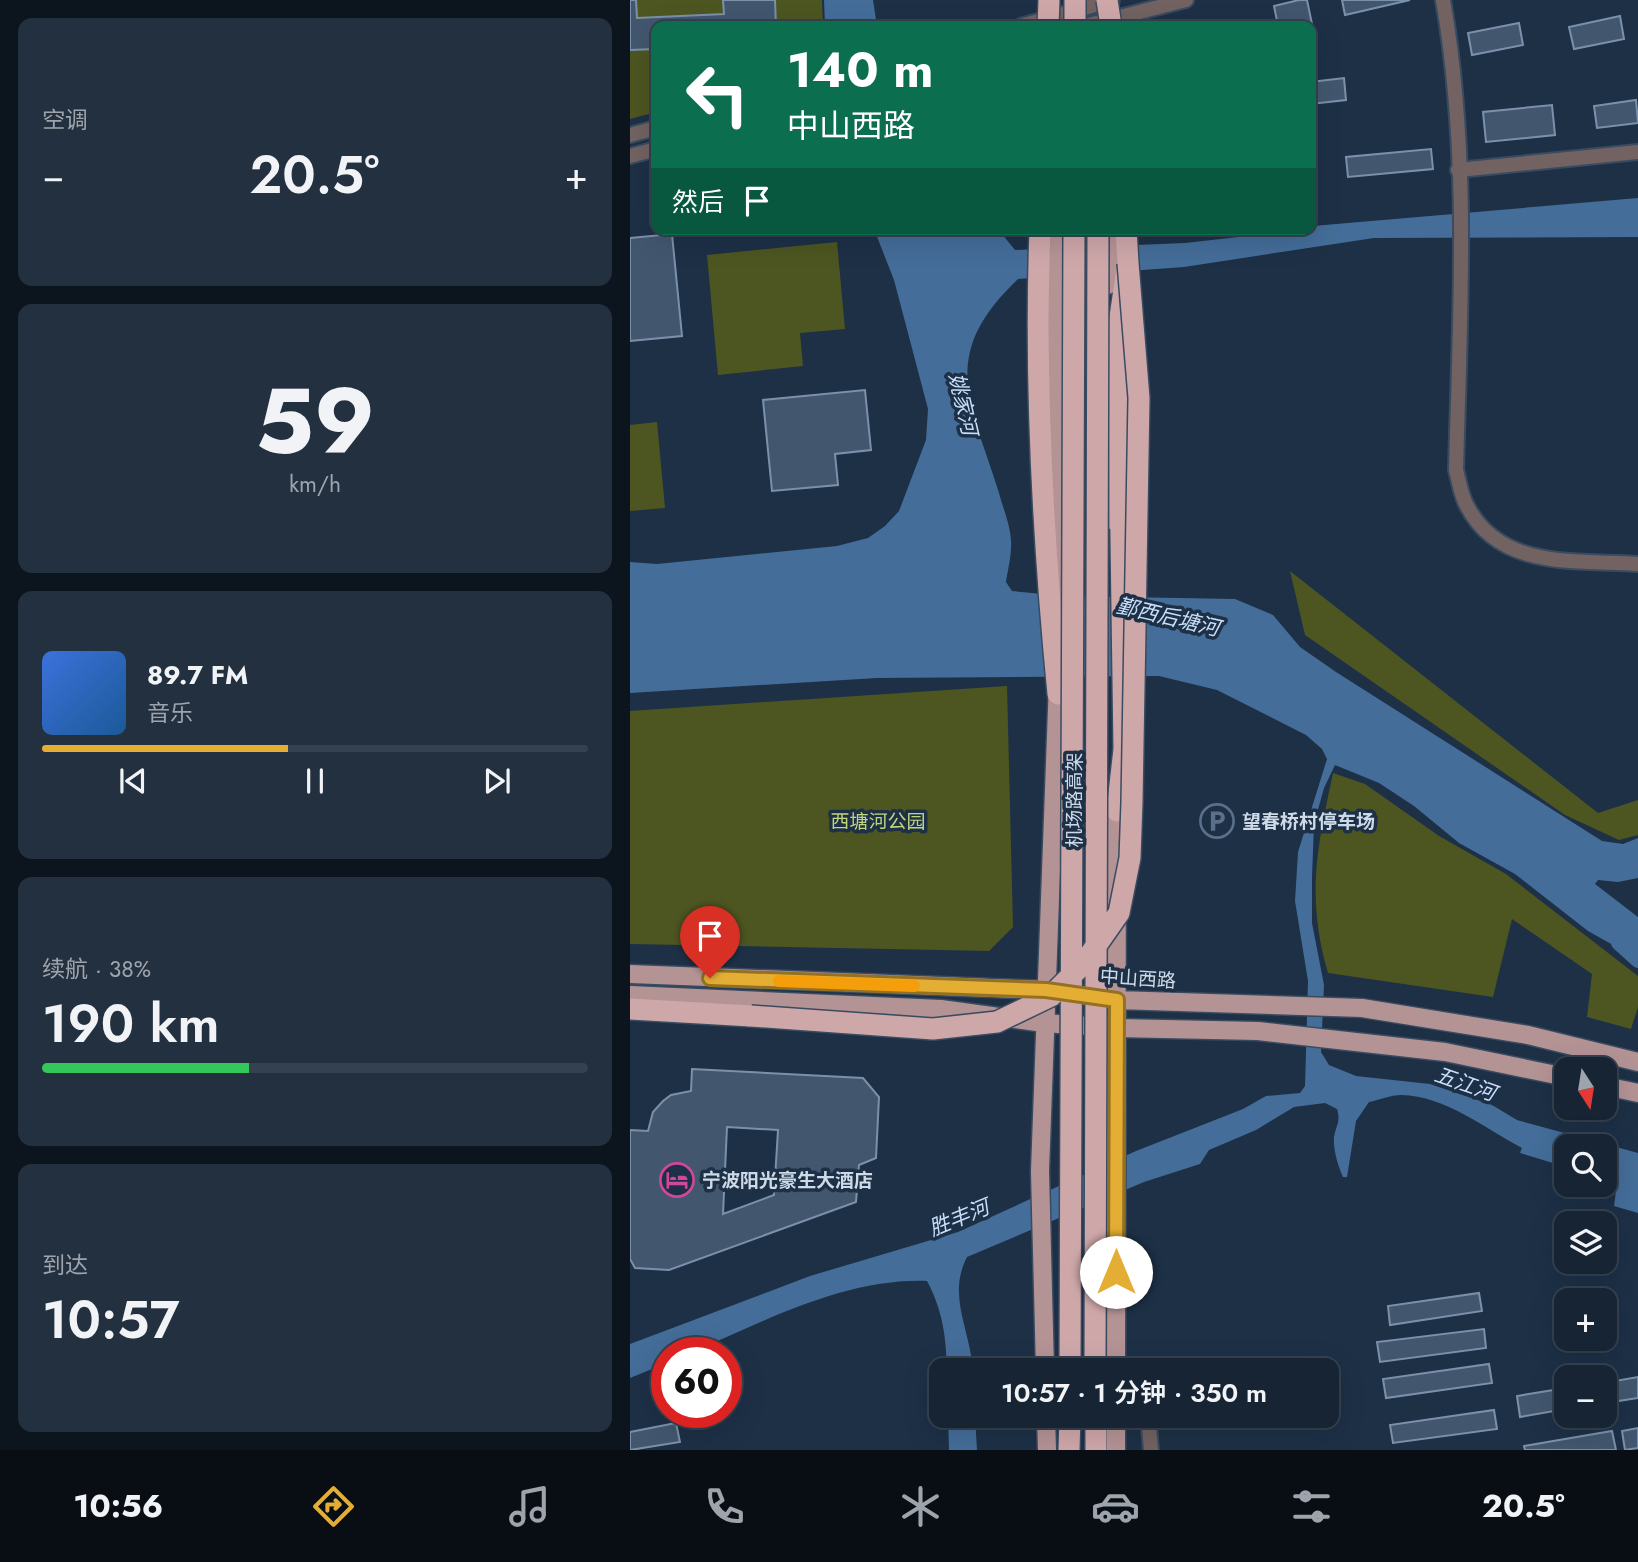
<!DOCTYPE html>
<html lang="zh">
<meta charset="utf-8">
<style>
body{margin:0;font-family:Jost,"Noto Sans SC",sans-serif;background:#233040;color:#f1f3f6;height:100vh;display:flex;flex-direction:column;font-size:26px;white-space:nowrap}
*{box-sizing:border-box;margin:0}
p{font-size:23px;color:#9ea4ac}
.icon{flex:none;width:38px;height:38px;fill:none;stroke:currentColor;stroke-width:2;stroke-linecap:round;stroke-linejoin:round}
.map{position:relative;flex:1;overflow:hidden}
.sheet{display:flex;flex-direction:column;gap:18px;padding:18px;background:#0c141d;width:630px}
.sheet>*{flex:none}
.top-card{position:absolute;left:21px;top:21px;width:665px;height:214px;border-radius:14px;box-shadow:0 7px 28px #0002,0 0 0 2px #35414f;background:#0b6e4f;color:#fff;overflow:hidden}
.needle{width:46px;rotate:168deg}
.controls{position:absolute;left:924px;top:1057px;display:grid;gap:14px}
.controls a{display:grid;place-items:center;width:63px;height:63px;border-radius:14px;background:#162434;box-shadow:0 7px 28px #0002,0 0 0 2px #35414f;font-size:35px}
.speed{position:absolute;left:21px;top:1337px;display:flex;gap:14px;font-size:35px;font-weight:700;text-align:center}
.speed>*{display:grid;place-content:center;width:91px;height:91px;border-radius:50%;background:#162434;box-shadow:0 7px 28px #0002,0 0 0 2px #35414f;line-height:1}
.speed .limit{border:10px solid #d22;background:#fff;color:#111}
.pin{position:absolute;display:grid;place-items:center;width:60px;height:60px;color:#fff;margin:-72px -30px;border-radius:50% 50% 50% 0;rotate:-45deg;box-shadow:0 0 7px #0007}
.pin .icon{rotate:45deg}
.me{position:absolute;width:77px;margin:-38px;rotate:0deg;stroke-linejoin:round;filter:drop-shadow(0 0 5px #0008)}
.turn{display:flex;align-items:center;gap:24px;height:147px;padding:0 21px;font-size:32px}
.turn .icon{width:91px;height:91px;stroke-width:2.5}
.turn b{display:block;font-size:49px;line-height:60px}
.then{display:flex;align-items:center;height:66px;padding:0 21px;background:#0003;gap:14px;font-size:26px}
.big{font-size:52px;font-weight:600;line-height:1.1}
.sheet .tile{flex:1;display:flex;flex-direction:column;justify-content:center;gap:10px;min-width:0;padding:0 24px;border-radius:14px;background:#233040}
.sheet .dial{align-items:center;gap:0}
.dial b{font-size:91px;line-height:1}
.song{display:flex;align-items:center;gap:21px}
.cover{width:84px;height:84px;border-radius:10px;background:linear-gradient(135deg,hsl(220 70% 55%),hsl(210 70% 35%))}
.played{height:7px;border-radius:4px;background:linear-gradient(90deg,#e4ae35 45%,#35414f 45%)}
.keys{display:flex;justify-content:space-around;direction:ltr}
.heat{display:flex;justify-content:space-between;align-items:center;font-size:38px;direction:ltr}
.charge{height:10px;border-radius:5px;background:linear-gradient(90deg,#34c759 38%,#35414f 0)}
.trip{position:absolute;left:299px;top:1358px;width:410px;height:70px;border-radius:14px;background:#162434;box-shadow:0 7px 28px #0002,0 0 0 2px #35414f;font-weight:600;line-height:70px;text-align:center}
.tabs{display:flex;height:112px;justify-content:space-around;align-items:center;background:#090e15;color:#9ea4ac}
.tabs .icon{width:49px;height:49px}
.tabs .selected{color:#e4ae35}
.tabs b{font-size:32px;color:#f1f3f6}
main{display:flex;flex:1;min-height:0}
.map>svg:first-child{display:block}
</style>
<main>
<section class="sheet">
<div class="tile"><p>空调</p>
<div class="heat"><a>−</a><b class="big">20.5°</b><a>+</a></div>
</div>
<div class="tile dial"><b>59</b><p>km/h</p></div>
<div class="tile">
<div class="song"><i class="cover"></i><div><b>89.7 FM</b><p>音乐</p></div></div>
<div class="played"></div>
<div class="keys"><svg class="icon" aria-label="previous" viewBox="0 0 24 24"><path d="M18 5L8 12l10 7zM5 5v14"/></svg><svg class="icon" aria-label="pause" viewBox="0 0 24 24"><path d="M8 5v14M16 5v14"/></svg><svg class="icon" aria-label="next" viewBox="0 0 24 24"><path d="M6 5l10 7-10 7zM19 5v14"/></svg></div>
</div>
<div class="tile"><p>续航 · 38%</p><b class="big">190 km</b><div class="charge"></div></div>
<div class="tile"><p>到达</p><b class="big">10:57</b></div>
</section>
<div class="map">
<svg width="1008" height="1450" viewBox="0 0 1008 1450">
<rect width="100%" height="100%" fill="#1d3046"/>
<!-- green -->
<path fill="#4d5621" d="M0,0H192L193,26H26V112L0,119Z
M207,242L215,329L170,333L173,366L88,375L77,255Z
M27,422L35,508L0,511V425Z
M660,571L968,813L1008,800V835L989,840L935,815L675,635Z
M377,686L383,927L359,951L0,944V711Z
M703,773L735,784L809,836L876,874L1008,976V1007L1001,1029L957,1017L962,974L882,919L863,997L698,973C676,896 687,849 703,773Z"/>
<!-- water -->
<path fill="#446d99" d="M194,0H243L247,26H195Z
M1008,198V237L744,238L554,267L388,279C307,356 341,402 369,493C373,508 380,524 381,540C382,554 378,569 376,582L382,591L434,596L605,599L643,615L670,647L706,672L972,841L993,844L1008,838V878L988,882L968,880L965,884L1008,917V959L958,931L885,874L829,843L784,806L749,783L705,765L694,788L684,824L682,877V923L694,985L691,1052L699,1065L726,1076L800,1084L862,1105L887,1120L1008,1153V1213L984,1206L987,1183L975,1179V1146H936V1167L890,1153L892,1148C854,1128 816,1096 771,1095C761,1095 749,1100 739,1102L726,1121L717,1177H713C708,1166 703,1150 704,1137C706,1125 711,1122 707,1109L695,1103L664,1107L626,1130L579,1150L570,1164L514,1182L337,1257C317,1296 340,1329 343,1370H317C316,1337 313,1311 297,1281C215,1278 135,1321 60,1353H37V1363L0,1378V1344L180,1276L328,1232L506,1151L613,1109L636,1096L670,1093L675,1086L678,981L665,901L668,852L697,759L692,749L676,735L587,690L529,676L247,678L0,693V562L27,564L207,546L238,538L255,526L269,511L296,440L298,409L264,280L244,229H363L372,234L385,250L555,243L681,229L683,226Z
M318,1416H345L347,1450H319Z"/>
<g fill="none" stroke-linecap="round" stroke-linejoin="round">
<!-- canal -->
<path stroke="#446d99" stroke-width="14" d="M988,943L1008,961"/>
</g>
<!-- building -->
<path fill="#42576e" stroke="#7b91ab" stroke-width="2" fill-rule="evenodd" d="M0,0H6L7,18L94,14L93,0H145L146,26H26V49L0,50Z
M669,0H677L682,24L648,26L644,6Z
M712,0H780L715,15Z
M990,16L994,39L944,49L939,27Z
M889,23L893,45L842,55L838,33Z
M714,78L716,100L681,104V82Z
M1006,100L1008,123L967,128L964,106Z
M922,105L925,135L856,142L853,112Z
M801,149L803,169L718,177L716,157Z
M685,160L687,180L681,181V161Z
M42,234L52,336L0,341V238Z
M235,390L241,450L205,454L208,485L142,491L133,400Z
M62,1069L233,1078L249,1097L246,1158L229,1165L226,1202L39,1270L5,1268L0,1259V1130L18,1131L23,1112L33,1101L41,1095L61,1091ZM97,1127L148,1130L144,1195L93,1214Z
M849,1293L852,1311L760,1325L758,1306Z
M854,1329L856,1348L750,1362L747,1342Z
M859,1364L862,1383L756,1398L753,1379Z
M1008,1377V1398L988,1401L985,1381Z
M936,1388V1409L890,1417L887,1396Z
M864,1410L867,1429L763,1443L760,1425Z
M46,1423L50,1442L0,1450V1432Z
M1008,1428V1448L995,1450L992,1431Z
M982,1431L986,1450H895L894,1446Z"/>
<g fill="none" stroke-linecap="round" stroke-linejoin="round">
<!-- street casing -->
<g stroke="#394b60" stroke-width="18">
<path id="street" d="M813,0C840,154 830,314 826,470C829,481 831,496 837,506C870,570 947,560 1008,564
M391,26L482,0
M455,26L556,0
M0,135L26,128
M0,156L26,149
M828,170L1008,152
M518,1416L521,1450"/>
</g>
<!-- primary casing -->
<g stroke="#394b60" stroke-width="21">
<path id="primary" d="M427,229L428,601
M478,285L480,229
M477,408L481,520
M0,974L416,990L487,1000L732,1008L898,1035L1008,1062
M0,995L311,1009L414,1023L487,1028L628,1031L815,1052L936,1077
M975,1086L1008,1093
M415,1370L410,1171L428,681
M486,1370L487,800
M416,1416L417,1450
M486,1450V1416"/>
</g>
<!-- highway casing -->
<g stroke="#394b60" stroke-width="24">
<path id="highway" d="M410,229C404,385 413,540 428,694
M487,811L494,749L488,330L498,263L496,229
M0,1009L121,1016
M466,1416V1450
M439,1450L440,1416"/>
</g>
<!-- street -->
<use href="#street" stroke="#726262" stroke-width="14"/>
<!-- primary -->
<use href="#primary" stroke="#b49395" stroke-width="18"/>
<!-- highway -->
<use href="#highway" stroke="#cea7a9" stroke-width="21"/>
<!-- highway-bridge casing -->
<g stroke="#394b60" stroke-width="24" stroke-linecap="butt">
<path id="highway-bridge" d="M477,0L481,26
M418,26L419,0
M445,26V0
M121,1016L303,1029L367,1022L421,996L454,963L489,913L500,858L502,802L509,398L498,263
M440,1370L444,229
M465,1370L468,229"/>
</g>
<!-- highway-bridge -->
<use href="#highway-bridge" stroke="#cea7a9" stroke-width="21"/>
</g>
<g fill="none" stroke-linecap="round" stroke-linejoin="round">
<!-- route casing -->
<g stroke="#947122" stroke-width="18">
<path id="route" d="M80,978L416,990L487,1000L486,1272"/>
</g>
<!-- route -->
<use href="#route" stroke="#e4ae35" stroke-width="12"/>
<!-- slow -->
<path stroke="#f59e0b" stroke-width="12" d="M149,981L284,986"/>
</g>
<!-- icons -->
<defs>
<g id="parking-ring" transform="scale(1.75)"><circle r="9.5" fill="#1d3046" stroke="#5c6f8a" stroke-width="1.5"/><path d="M-3.5-5.5H1a3.5 3.5 0 0 1 0 7H-1V5.5H-3.5ZM-1-3.4V-.6H.8a1.4 1.4 0 0 0 0-2.8Z" fill="#5c6f8a"/></g>
<g id="hotel-ring" transform="scale(1.75)"><circle r="9.5" fill="#1d3046" stroke="#d1479c" stroke-width="1.5"/><path d="M-6-4.5h1.5V1H6V5H4.5V3h-9V5H-6ZM-4 0a1.8 1.8 0 1 1 3.6 0ZM.5 0V-2.5h3Q6-2.5 6 0Z" fill="#d1479c"/></g>
</defs>
<g fill-rule="evenodd">
<use href="#parking-ring" x="587" y="821"/>
<use href="#hotel-ring" x="47" y="1180"/>
</g>
<g text-anchor="middle" stroke-width="7" stroke-linejoin="round" paint-order="stroke">
<!-- street labels -->
<g font-size="19" fill="#cedae8" stroke="#1d3046">
<text transform="translate(444 800) rotate(-90)" y="7">机场路高架</text>
<text transform="translate(508 978) rotate(4)" y="7">中山西路</text>
</g>
<!-- park labels -->
<g font-size="19" fill="#c2d47d" stroke="#1d3046">
<text x="248" y="828">西塘河公园</text>
</g>
<!-- poi labels -->
<g font-size="19" font-weight="bold" fill="#cedae8" stroke="#1d3046" text-anchor="start">
<text x="612" y="828">望春桥村停车场</text>
<text x="72" y="1187">宁波阳光豪生大酒店</text>
</g>
<!-- water labels -->
<g font-size="21" font-style="italic" fill="#c7dffa" stroke="#1d3046">
<text transform="translate(333 404) rotate(77)" y="7">姚家河</text>
<text transform="translate(538 617) rotate(13)" y="7">鄞西后塘河</text>
<text transform="translate(835 1084) rotate(19)" y="7">五江河</text>
<text transform="translate(329 1218) rotate(-22)" y="7">胜丰河</text>
</g>
</g>
</svg>
<div class="controls">
<a><svg class="needle" viewBox="-14 -14 28 28"><path d="M0-13l5 13h-10z" fill="#e53935"/><path d="M0 13l5-13h-10z" fill="#9ea4ac"/></svg></a>
<a><svg class="icon" aria-label="search" viewBox="0 0 24 24"><circle cx="10" cy="10" r="6"/><path d="M15 15l6 6"/></svg></a>
<a><svg class="icon" aria-label="layers" viewBox="0 0 24 24"><path d="M12 4l9 5-9 5-9-5zM3 14l9 5 9-5"/></svg></a>
<a>+</a>
<a>−</a>
</div>
<div class="speed"><div class="limit">60</div></div>
<div class="pin" style="left:80px;top:978px;background:#d93025"><svg class="icon" aria-label="arrive" viewBox="0 0 24 24"><path d="M6 21V4h12l-3 4 3 4H6"/></svg></div>
<svg class="me" style="left:486px;top:1272px" viewBox="-20 -20 40 40"><circle r="19" fill="#fff"/><path d="M0-13L10 11 0 6-10 11z" fill="#e4ae35"/></svg>
<div class="trip">10:57 · 1 分钟 · 350 m</div>
<div class="top-card">
<div class="turn"><svg class="icon" aria-label="left" viewBox="0 0 24 24"><path d="M17 20v-9H6M10 6l-5 5 5 5"/></svg><div><b>140 m</b>中山西路</div></div>
<div class="then">然后<svg class="icon" aria-label="arrive" viewBox="0 0 24 24"><path d="M6 21V4h12l-3 4 3 4H6"/></svg></div>
</div>
</div>
</main>
<nav class="tabs">
<b>10:56</b>
<svg class="icon selected" aria-label="directions" viewBox="0 0 24 24"><path d="M12 3l9 9-9 9-9-9zM9 14v-3h6M13 9l2 2-2 2"/></svg>
<svg class="icon" aria-label="music" viewBox="0 0 24 24"><path d="M9 18V5l10-2v13"/><circle cx="6" cy="18" r="3"/><circle cx="16" cy="16" r="3"/></svg>
<svg class="icon" aria-label="phone" viewBox="0 0 24 24"><path d="M5 4h4l2 5-3 2q2 4 5 5l2-3 5 2v4C11 20 4 13 5 4z"/></svg>
<svg class="icon" aria-label="climate" viewBox="0 0 24 24"><path d="M12 3v18M4 7l16 10M4 17L20 7"/></svg>
<svg class="icon" aria-label="car" viewBox="0 0 24 24"><path d="M5 17H2v-5l4-1 3-4h7l3 4 3 1v5h-3M9 17h6M6 11h13"/><circle cx="7" cy="17" r="2"/><circle cx="17" cy="17" r="2"/></svg>
<svg class="icon" aria-label="filters" viewBox="0 0 24 24"><path d="M4 7h16M4 17h16"/><circle cx="9" cy="7" r="2"/><circle cx="15" cy="17" r="2"/></svg>
<b>20.5°</b>
</nav>
